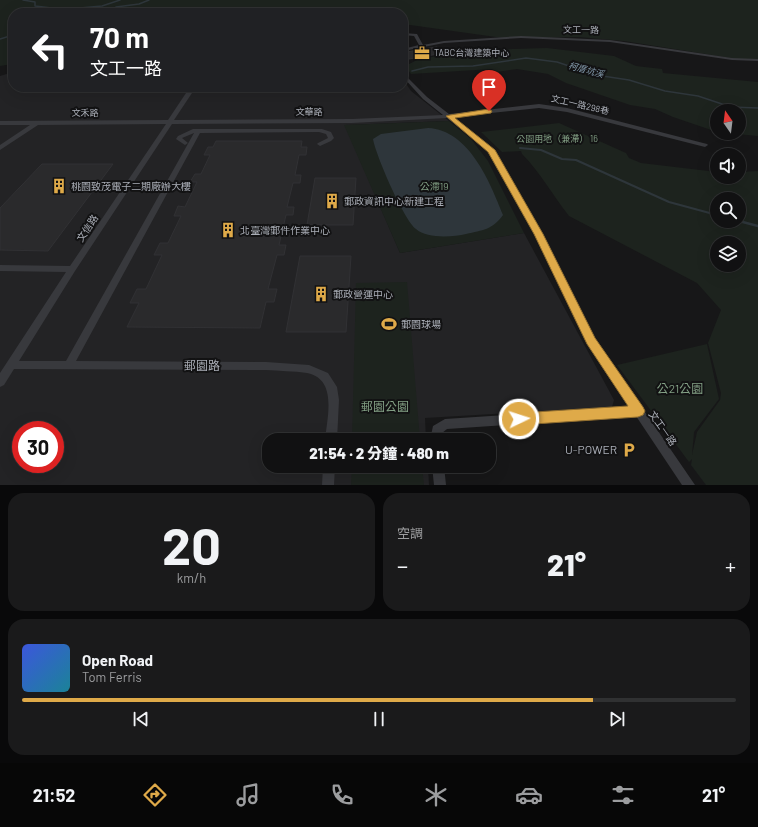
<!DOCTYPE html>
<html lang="zh-TW">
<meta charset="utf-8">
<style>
body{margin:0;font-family:Barlow,"Noto Sans TC",sans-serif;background:#1a1a1b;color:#f1f3f6;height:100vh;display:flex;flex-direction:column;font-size:15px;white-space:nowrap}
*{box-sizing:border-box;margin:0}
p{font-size:13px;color:#9c9d9f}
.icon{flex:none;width:22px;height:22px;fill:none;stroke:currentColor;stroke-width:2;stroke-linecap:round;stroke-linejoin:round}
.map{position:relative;height:485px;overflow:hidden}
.sheet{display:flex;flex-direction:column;gap:8px;padding:8px;background:#09090a;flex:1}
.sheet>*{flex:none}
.banner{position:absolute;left:8px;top:8px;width:400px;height:84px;border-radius:16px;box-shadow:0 4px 16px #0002,0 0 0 1px #303132;background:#202124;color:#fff;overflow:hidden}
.needle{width:26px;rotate:346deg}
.tools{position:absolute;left:710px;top:104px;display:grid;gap:8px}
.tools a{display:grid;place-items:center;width:36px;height:36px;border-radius:50%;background:#111112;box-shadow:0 4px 16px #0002,0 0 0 1px #303132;font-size:20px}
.speed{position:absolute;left:12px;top:421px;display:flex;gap:8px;font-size:20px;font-weight:700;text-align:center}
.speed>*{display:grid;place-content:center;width:52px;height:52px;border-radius:50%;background:#111112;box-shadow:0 4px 16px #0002,0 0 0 1px #303132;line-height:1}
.speed .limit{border:6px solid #d22;background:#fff;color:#111}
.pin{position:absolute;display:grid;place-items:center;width:34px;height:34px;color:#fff;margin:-41px -17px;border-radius:50% 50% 50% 0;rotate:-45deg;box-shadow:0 0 4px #0007}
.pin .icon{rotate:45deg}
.me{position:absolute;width:44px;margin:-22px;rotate:86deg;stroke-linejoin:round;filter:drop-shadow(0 0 3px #0008)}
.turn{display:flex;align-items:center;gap:14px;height:84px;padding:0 16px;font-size:18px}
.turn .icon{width:52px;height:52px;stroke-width:2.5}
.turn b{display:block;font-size:28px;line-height:34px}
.big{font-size:30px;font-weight:800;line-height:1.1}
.sheet .card{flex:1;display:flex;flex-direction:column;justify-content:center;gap:6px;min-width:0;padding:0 14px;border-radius:16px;background:#1a1a1b}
.sheet .dial{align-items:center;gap:0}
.dial b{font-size:52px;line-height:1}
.song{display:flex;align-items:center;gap:12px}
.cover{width:48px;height:48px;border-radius:6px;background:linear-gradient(135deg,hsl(230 70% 55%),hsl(190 70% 35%))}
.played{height:4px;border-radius:2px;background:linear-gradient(90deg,#dfaa49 80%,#303132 80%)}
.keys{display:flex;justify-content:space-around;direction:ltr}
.heat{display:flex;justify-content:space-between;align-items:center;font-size:22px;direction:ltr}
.sheet .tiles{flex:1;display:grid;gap:8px;grid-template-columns:1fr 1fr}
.card:last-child{grid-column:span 2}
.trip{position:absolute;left:262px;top:433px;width:234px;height:40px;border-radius:16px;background:#111112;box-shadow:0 4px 16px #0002,0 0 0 1px #303132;font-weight:800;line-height:40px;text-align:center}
.tab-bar{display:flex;height:64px;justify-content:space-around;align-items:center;background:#070707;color:#9c9d9f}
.tab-bar .icon{width:28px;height:28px}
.tab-bar .current{color:#dfaa49}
.tab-bar b{font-size:18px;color:#f1f3f6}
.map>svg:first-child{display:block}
</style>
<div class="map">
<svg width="758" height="485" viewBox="0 0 758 485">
<rect width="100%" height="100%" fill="#171718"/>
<!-- built -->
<path fill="#232325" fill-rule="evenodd" d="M13,72V87H403V79L411,91L449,121L345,125L400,253L524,233L614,400L612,407L425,418L426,440H269V466H428L429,485H0V76ZM21,430H55V464H21Z"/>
<!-- green -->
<path fill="#1d231e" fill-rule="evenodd" d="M0,0H758V59H737L624,41L579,37L503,38L403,24V13H179L168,12V13H13V64L0,66Z
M547,48L614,56L636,66L662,69L663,73L758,82V136L725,133H739V111H717V132L673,117L655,109L630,105L566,83L548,74L517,69L497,72L492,69L411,74L405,66L417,60L437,56L451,51L459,50L471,52L513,49Z
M449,121L471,139L488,161L524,233L400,253L344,125Z
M559,123L626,153L629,158L641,163L717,172V177H739V172L758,171V485H706L691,465L692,459L689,462L617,365L707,344L719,399L694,432L692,455L697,432L720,400L721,393L708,343L721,310L697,283L569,216C553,196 541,173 522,154L521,151L502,152L481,132ZM717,199H739V221H717ZM717,243H739V265H717Z
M407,282L420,440H352L356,283Z
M352,466H422L424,485H351Z"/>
<!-- water -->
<path fill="#2e363b" d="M428,128C469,130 490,182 503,215C492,230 483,230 466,234C453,237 427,239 416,229C404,220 376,156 373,139L381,134Z"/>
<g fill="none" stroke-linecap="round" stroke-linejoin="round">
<!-- stream-far2 -->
<path stroke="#2e363b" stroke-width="1.5" d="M23,0L35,2V6L52,8L55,11L67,9
M61,13L68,9L102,6L120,0
M117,13L114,10L116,7L139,4L149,0
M0,39L13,35
M412,71L428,67L473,66L526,58L557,62L596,75L629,80L665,91L698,96L731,107L758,108"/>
<!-- stream-far1 -->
<path stroke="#2e363b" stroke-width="2" d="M520,148L541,150L562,159L576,160L669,202L717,215"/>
<!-- stream -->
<path stroke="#2e363b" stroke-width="2.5" d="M739,221L758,226"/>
</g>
<!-- building -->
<path fill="#2a2a2c" stroke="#313134" d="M437,47L443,52L438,54L403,60V53L406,52Z
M216,141H302L301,147H307L306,155H299L295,175H301L300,183H293L287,207H294L293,215H286L279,245H286L284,255H277L268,289H277L274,302H266L260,328L127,327L139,303H130L137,289H146L162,255H154L160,243H168L181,216H174L178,206L185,207L197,182H190L195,174H201L210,155H204L208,147H213Z
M42,164H113L48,251L0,250V208Z
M315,178H356L353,225H307Z
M300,256H351L346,332H286Z"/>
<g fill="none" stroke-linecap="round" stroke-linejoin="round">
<!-- street -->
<path fill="#38393d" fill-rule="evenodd" d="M403,33L417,34L423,45L444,41L521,36L610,40L732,58L758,59V61L732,60L610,42L521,38L444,43L403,51V49L419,45L414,36L403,35Z
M403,73L427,97L449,114L539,104L567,108L707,144L708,145L705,147L567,112L539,108L453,117L494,150L543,234L595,339L695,485H682L636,416L447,429L442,433V440H430L433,426L445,419L629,407L588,344L535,234L488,151L447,118L352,123L172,124L75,271L19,361H66L194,133L182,138L188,143L185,145L176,139L178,136L193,129H322L331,132L334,138L331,141L320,146L317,144L318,143L328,138L326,134L319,132L200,133L76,361L266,362L309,365L328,373L337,387L339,400L337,440H325C327,418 338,379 307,373C294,371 279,371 266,370L14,369L4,385L0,387V373L66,272L0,271V265L70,266L166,124L38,125L0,150V145L30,125H0V121L168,120L190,87H196L174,120L352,119L443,115L423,99L403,77Z
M323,466H335L334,485H322Z
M432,466H444L446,485H434Z"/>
</g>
<!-- route -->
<path fill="#dfaa49" stroke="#916e2f" d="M489,109L492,111L491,113L455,118L495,150L543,234L595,338L643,407L645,411L643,415L638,417L519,425L514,423L512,419L514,415L519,413L628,406L587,344L534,234L488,152L446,116L450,115Z"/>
<!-- icons -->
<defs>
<g id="office-bare" transform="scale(1.2)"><path d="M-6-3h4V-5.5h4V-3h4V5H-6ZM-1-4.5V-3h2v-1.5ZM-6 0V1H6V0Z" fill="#dfaa49" stroke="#121213" stroke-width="2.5" paint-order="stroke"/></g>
<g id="building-bare" transform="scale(1.2)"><path d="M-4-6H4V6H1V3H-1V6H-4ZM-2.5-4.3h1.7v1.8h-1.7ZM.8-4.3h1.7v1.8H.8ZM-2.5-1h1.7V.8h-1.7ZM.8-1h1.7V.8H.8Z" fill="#dfaa49" stroke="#121213" stroke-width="2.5" paint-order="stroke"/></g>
<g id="stadium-bare" transform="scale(1.2)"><path d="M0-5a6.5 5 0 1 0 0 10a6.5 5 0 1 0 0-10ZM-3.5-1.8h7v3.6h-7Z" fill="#dfaa49" stroke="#121213" stroke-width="2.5" paint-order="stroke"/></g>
<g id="parking-bare" transform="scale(1.2)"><path d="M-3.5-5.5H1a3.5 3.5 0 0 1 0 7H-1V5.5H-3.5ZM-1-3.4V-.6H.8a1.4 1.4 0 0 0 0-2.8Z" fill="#dfaa49" stroke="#121213" stroke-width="2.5" paint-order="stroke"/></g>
</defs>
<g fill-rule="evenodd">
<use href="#office-bare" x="422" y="53"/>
<use href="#building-bare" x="59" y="186"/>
<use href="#building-bare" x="332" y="201"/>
<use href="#building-bare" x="228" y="230"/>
<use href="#building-bare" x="321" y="294"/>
<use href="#stadium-bare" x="389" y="324"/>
<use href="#parking-bare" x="629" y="450"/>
</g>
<g text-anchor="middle" stroke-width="4" stroke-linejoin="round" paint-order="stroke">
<!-- far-street labels -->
<g font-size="9" fill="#aaaeb7" stroke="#121213">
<text transform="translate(581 30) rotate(1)" y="3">文工一路</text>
<text transform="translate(580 105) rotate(13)" y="3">文工一路298巷</text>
<text x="309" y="115">文華路</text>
<text x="85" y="116">文禾路</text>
</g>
<!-- far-poi labels -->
<g font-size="9" fill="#aaaeb7" stroke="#121213" text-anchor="start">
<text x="434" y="56">TABC台灣建築中心</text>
</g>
<!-- far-water labels -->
<g font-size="9" font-style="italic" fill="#859cae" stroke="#121213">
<text transform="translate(586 70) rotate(15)" y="3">柯厝坑溪</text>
</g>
<!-- far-park labels -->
<g font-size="9" fill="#83a085" stroke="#121213">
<text x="557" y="142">公園用地（兼滯） 16</text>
</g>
<!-- poi labels -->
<g font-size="10" fill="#aaaeb7" stroke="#121213" text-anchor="start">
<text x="71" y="190">桃園致茂電子二期廠辦大樓</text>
<text x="344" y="205">郵政資訊中心新建工程</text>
<text x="240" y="234">北臺灣郵件作業中心</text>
<text x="333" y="298">郵政營運中心</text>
<text x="401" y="328">郵園球場</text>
</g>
<!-- park labels -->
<g font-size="10" fill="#83a085" stroke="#121213">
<text x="434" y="190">公滯19</text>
</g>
<!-- street labels -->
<g font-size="10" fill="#aaaeb7" stroke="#121213">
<text transform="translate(87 228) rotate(-56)" y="4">文信路</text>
<text transform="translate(663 428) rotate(55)" y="4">文工一路</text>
</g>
<!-- near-street labels -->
<g font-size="12" fill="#aaaeb7" stroke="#121213">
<text x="202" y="370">郵園路</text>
</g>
<!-- near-park labels -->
<g font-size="12" fill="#83a085" stroke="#121213">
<text x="680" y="393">公21公園</text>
<text x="385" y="411">郵園公園</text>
</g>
<!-- near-poi labels -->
<g font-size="12" fill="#aaaeb7" stroke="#121213" text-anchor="end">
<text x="617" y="454">U-POWER</text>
</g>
</g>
</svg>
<div class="tools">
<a><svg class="needle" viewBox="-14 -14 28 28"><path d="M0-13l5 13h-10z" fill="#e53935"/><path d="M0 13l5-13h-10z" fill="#9c9d9f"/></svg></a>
<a><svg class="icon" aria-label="sound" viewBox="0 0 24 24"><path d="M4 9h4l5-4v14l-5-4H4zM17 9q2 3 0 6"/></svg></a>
<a><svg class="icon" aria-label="search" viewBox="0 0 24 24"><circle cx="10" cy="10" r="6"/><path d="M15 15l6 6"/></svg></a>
<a><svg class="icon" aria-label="layers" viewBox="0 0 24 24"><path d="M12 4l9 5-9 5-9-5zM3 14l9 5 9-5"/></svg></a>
</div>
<div class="speed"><div class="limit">30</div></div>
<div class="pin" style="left:489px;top:111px;background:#d93025"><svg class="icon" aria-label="arrive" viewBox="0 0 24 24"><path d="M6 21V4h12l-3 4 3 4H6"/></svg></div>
<svg class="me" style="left:519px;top:419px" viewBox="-20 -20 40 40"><circle r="17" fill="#dfaa49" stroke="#fff" stroke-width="3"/><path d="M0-11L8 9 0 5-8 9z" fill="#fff"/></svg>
<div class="trip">21:54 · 2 分鐘 · 480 m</div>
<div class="banner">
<div class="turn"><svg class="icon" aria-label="left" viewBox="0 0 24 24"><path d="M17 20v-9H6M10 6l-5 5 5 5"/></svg><div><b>70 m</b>文工一路</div></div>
</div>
</div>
<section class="sheet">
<div class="tiles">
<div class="card dial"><b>20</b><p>km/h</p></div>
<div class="card"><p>空調</p>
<div class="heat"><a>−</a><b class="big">21°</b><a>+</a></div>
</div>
<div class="card">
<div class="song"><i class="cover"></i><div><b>Open Road</b><p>Tom Ferris</p></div></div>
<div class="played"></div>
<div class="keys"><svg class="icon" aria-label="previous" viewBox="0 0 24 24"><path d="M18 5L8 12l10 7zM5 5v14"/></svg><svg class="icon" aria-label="pause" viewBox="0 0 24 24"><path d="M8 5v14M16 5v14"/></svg><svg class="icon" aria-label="next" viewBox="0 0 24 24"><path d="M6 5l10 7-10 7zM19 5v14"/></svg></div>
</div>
</div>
</section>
<nav class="tab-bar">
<b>21:52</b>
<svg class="icon current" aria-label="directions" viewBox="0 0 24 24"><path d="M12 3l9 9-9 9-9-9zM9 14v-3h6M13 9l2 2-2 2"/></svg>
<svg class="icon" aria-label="music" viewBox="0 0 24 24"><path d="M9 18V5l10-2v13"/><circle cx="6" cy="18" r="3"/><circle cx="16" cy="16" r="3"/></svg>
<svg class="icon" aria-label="phone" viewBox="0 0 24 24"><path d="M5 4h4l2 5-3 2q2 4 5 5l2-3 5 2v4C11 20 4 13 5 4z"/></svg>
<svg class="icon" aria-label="climate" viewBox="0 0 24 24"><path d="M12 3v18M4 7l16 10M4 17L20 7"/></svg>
<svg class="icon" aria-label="car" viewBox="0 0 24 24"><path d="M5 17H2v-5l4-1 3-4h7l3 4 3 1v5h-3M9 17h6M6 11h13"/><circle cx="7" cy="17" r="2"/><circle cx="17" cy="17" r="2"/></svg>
<svg class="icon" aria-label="filters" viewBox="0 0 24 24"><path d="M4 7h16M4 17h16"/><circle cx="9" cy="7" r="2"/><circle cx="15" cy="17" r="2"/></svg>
<b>21°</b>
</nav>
